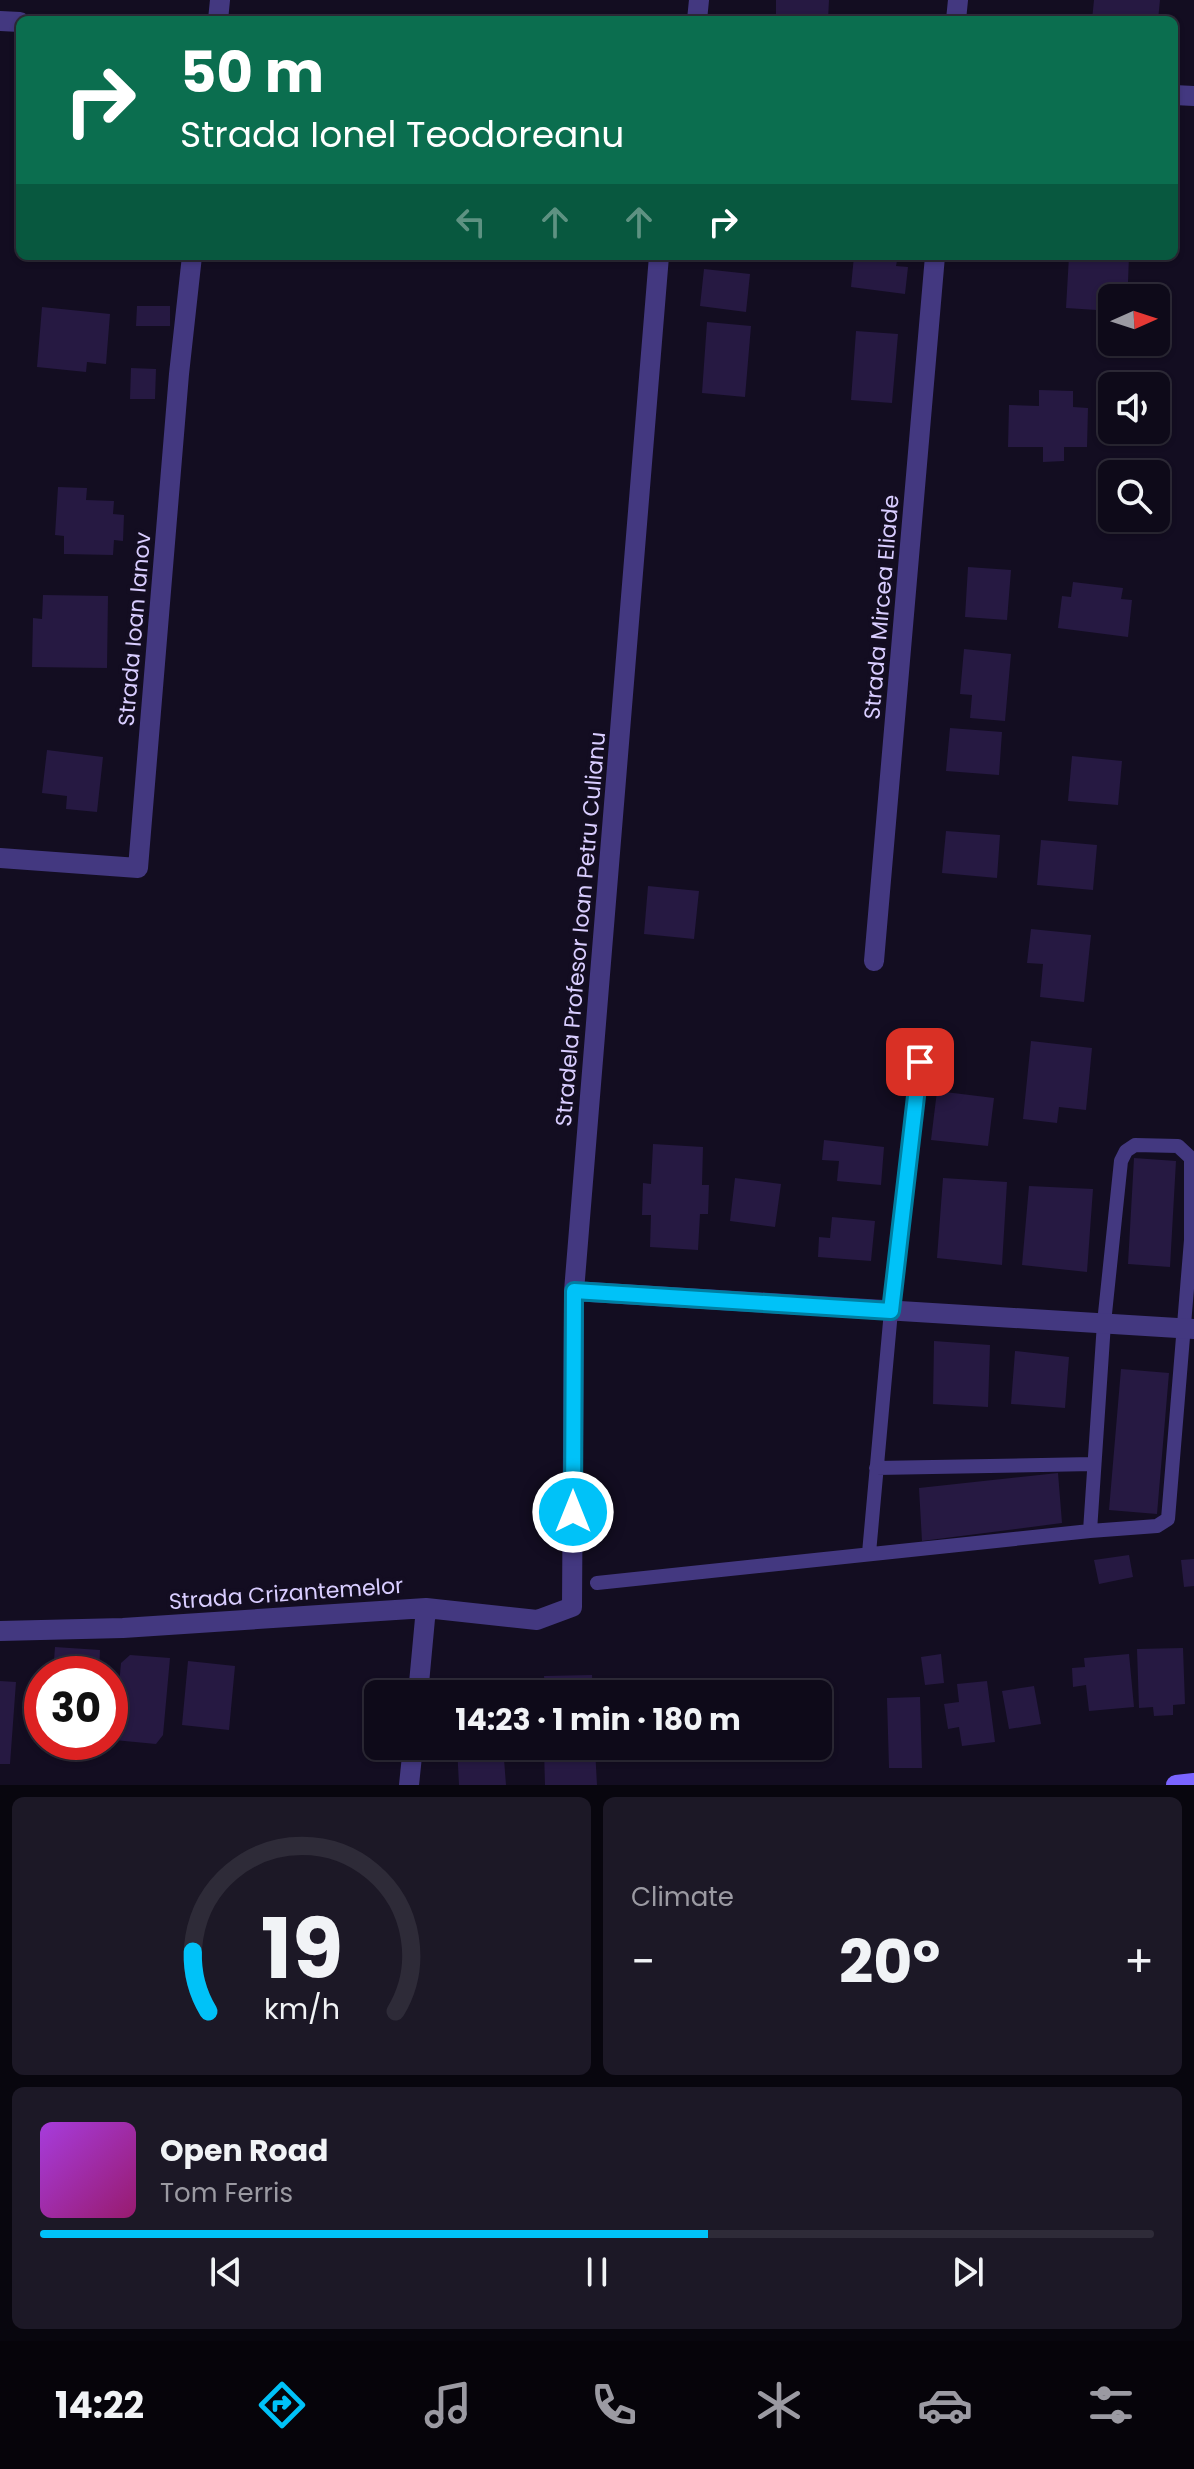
<!DOCTYPE html>
<meta charset="utf-8">
<style>
body{margin:0;font-family:Poppins,sans-serif;background:#1c1826;color:#f1f3f6;height:100vh;display:flex;flex-direction:column;font-size:30px;white-space:nowrap}
*{box-sizing:border-box;margin:0}
p{font-size:26px;color:#9b9aa2}
.icon{flex:none;width:44px;height:44px;fill:none;stroke:currentColor;stroke-width:2;stroke-linecap:round;stroke-linejoin:round}
.map{position:relative;height:1785px;overflow:hidden}
.details{display:flex;flex-direction:column;gap:12px;padding:12px;background:#08060e;flex:1}
.details>*{flex:none}
.guide{position:absolute;left:16px;top:16px;width:1162px;height:244px;border-radius:12px;box-shadow:0 2px 6px #0004,0 0 0 2px #2e2b38;background:#0b6e4f;color:#fff;overflow:hidden}
.needle{width:52px;rotate:87deg}
.controls{position:absolute;left:1098px;top:284px;display:grid;gap:16px}
.controls a{display:grid;place-items:center;width:72px;height:72px;border-radius:12px;background:#0e0a19;box-shadow:0 2px 6px #0004,0 0 0 2px #2e2b38;font-size:40px}
.speed{position:absolute;left:24px;top:1656px;display:flex;gap:16px;font-size:40px;font-weight:700;text-align:center}
.speed>*{display:grid;place-content:center;width:104px;height:104px;border-radius:50%;background:#0e0a19;box-shadow:0 2px 6px #0004,0 0 0 2px #2e2b38;line-height:1}
.speed .limit{border:12px solid #d22;background:#fff;color:#111}
.pin{position:absolute;display:grid;place-items:center;width:68px;height:68px;color:#fff;margin:-34px;border-radius:16px;box-shadow:0 4px 12px #0006}
.me{position:absolute;width:88px;margin:-44px;rotate:0deg;stroke-linejoin:round;filter:drop-shadow(0 0 6px #0008)}
.turn{display:flex;align-items:center;gap:28px;height:168px;padding:0 32px;font-size:36px}
.turn .icon{width:104px;height:104px;stroke-width:2.5}
.turn b{display:block;font-size:56px;line-height:68px}
.lanes{display:flex;align-items:center;height:76px;padding:0 32px;background:#0003;justify-content:center;gap:40px;direction:ltr}
.lanes .off{opacity:.35}
.big{font-size:60px;font-weight:700;line-height:1.1}
.details .card{flex:1;display:flex;flex-direction:column;justify-content:center;gap:12px;min-width:0;padding:0 28px;border-radius:12px;background:#1c1826}
.details .dial{align-items:center;gap:0}
.dial svg{height:208px;overflow:visible;fill:none;stroke:#2e2b38;stroke-width:7;stroke-linecap:round;text-anchor:middle}
.dial text{fill:#f1f3f6;stroke:none}
.song{display:flex;align-items:center;gap:24px}
.cover{width:96px;height:96px;border-radius:12px;background:linear-gradient(135deg,hsl(280 70% 55%),hsl(320 70% 35%))}
.played{height:8px;border-radius:4px;background:linear-gradient(90deg,#00c2f8 60%,#2e2b38 60%)}
.keys{display:flex;justify-content:space-around;direction:ltr}
.heat{display:flex;justify-content:space-between;align-items:center;font-size:44px;direction:ltr}
.details .tiles{flex:1;display:grid;gap:12px;grid-template-columns:1fr 1fr}
.card:last-child{grid-column:span 2}
.trip{position:absolute;left:364px;top:1680px;width:468px;height:80px;border-radius:12px;background:#0e0a19;box-shadow:0 2px 6px #0004,0 0 0 2px #2e2b38;font-weight:700;line-height:80px;text-align:center}
.dock{display:flex;height:128px;justify-content:space-around;align-items:center;background:#06040a;color:#9b9aa2}
.dock .icon{width:56px;height:56px}
.dock .selected{color:#00c2f8}
.dock b{font-size:36px;color:#f1f3f6}
.map>svg:first-child{display:block}
</style>
<div class="map">
<svg width="1194" height="1785" viewBox="0 0 1194 1785">
<rect width="100%" height="100%" fill="#130d21"/>
<!-- building -->
<path fill="#261942" d="M776,0H829L828,20H776Z
M1094,0H1160L1158,20H1092Z
M854,256H898L896,266L908,267L905,294L851,287Z
M1069,256H1129L1128,282H1121L1120,298H1112V311L1066,308Z
M704,269L750,274L746,312L700,306Z
M1156,305H1165L1164,326L1156,325Z
M137,306H170V326H136Z
M42,307L110,314L106,364L87,362L86,372L37,367Z
M707,322L751,326L745,397L702,393Z
M856,331L898,334L892,403L851,400Z
M131,368L156,369L155,399H130Z
M1039,390L1073,391V407L1088,408L1087,447H1064V461L1043,462V447H1008L1009,405L1039,406Z
M58,487L87,488L86,500L114,501L113,514L124,515L123,541L114,540L113,555L64,554V536L55,535Z
M968,567L1011,570L1007,620L965,617Z
M1073,582L1123,588L1121,599L1132,600L1128,637L1058,628L1062,596L1071,597Z
M43,595L108,596L107,668L32,667L33,618L42,619Z
M964,649L1011,654L1005,721L970,718L972,695L960,694Z
M950,728L1002,732L999,775L946,771Z
M47,750L103,757L97,812L66,809L67,796L42,793Z
M1072,756L1122,761L1118,805L1068,801Z
M946,831L1000,835L997,878L942,873Z
M1041,840L1097,845L1093,890L1037,885Z
M648,886L699,891L694,939L644,934Z
M1031,929L1091,935L1084,1002L1040,997L1043,964L1027,963Z
M1031,1041L1092,1048L1086,1110L1059,1107L1057,1123L1023,1119Z
M937,1091L994,1098L988,1146L931,1140Z
M824,1140L884,1147L881,1185L837,1181L839,1161L822,1160Z
M653,1144L703,1147L702,1185H709L708,1214H700L698,1250L650,1247L651,1215H642L643,1183L651,1184Z
M1134,1158L1176,1161L1170,1267L1128,1264Z
M735,1178L781,1184L775,1227L730,1221Z
M943,1178L1007,1182L1002,1265L937,1258Z
M1029,1186L1093,1189L1087,1272L1022,1265Z
M832,1217L875,1221L871,1261L818,1257L819,1237L830,1238Z
M934,1341L990,1345L988,1407L933,1404Z
M1015,1351L1069,1357L1065,1408L1011,1404Z
M1121,1369L1169,1373L1157,1514L1109,1510Z
M1058,1473L1062,1523L922,1541L919,1488Z
M1129,1555L1133,1577L1099,1584L1094,1560Z
M1194,1559V1586L1184,1587L1181,1560Z
M55,1647L100,1650L99,1674H53Z
M1183,1648L1185,1704L1173,1705V1715L1154,1716L1153,1707L1139,1708L1137,1649Z
M941,1654L944,1683L925,1685L921,1657Z
M1129,1654L1134,1707L1089,1711L1086,1685L1073,1687L1072,1668L1085,1667L1084,1658Z
M130,1655L170,1658L163,1735L156,1744L114,1740L121,1663Z
M188,1661L235,1666L229,1730L182,1725Z
M592,1675L593,1694H545L544,1676Z
M0,1681L16,1682L10,1764H0Z
M987,1681L995,1742L962,1746L959,1727L948,1729L944,1704L959,1702L957,1684Z
M1034,1686L1041,1724L1009,1729L1002,1691Z
M920,1697L922,1768H889L887,1698Z
M457,1746H503L506,1785H459Z
M595,1748L597,1785H545L544,1750Z"/>
<g fill="none" stroke-linecap="round" stroke-linejoin="round">
<!-- lane -->
<path stroke="#433880" stroke-width="14" d="M1135,1145L1178,1146L1191,1158V1240L1168,1519L1157,1526L1090,1531L1104,1323L1121,1161L1126,1151Z
M876,1468L1093,1464
M869,1553L891,1311L920,1062
M597,1583L1090,1531"/>
<!-- street -->
<path stroke="#433880" stroke-width="20" d="M218,20L220,0
M697,20L699,0
M956,20L958,0
M0,21L20,22
M1174,95L1194,96
M0,858L138,868L179,374L192,256
M874,961L935,256
M574,1291L1194,1329
M0,1631L123,1628L426,1608L537,1620L572,1607L574,1291L659,256
M418,1694L426,1608
M409,1785L413,1746"/>
<!-- secondary -->
<path stroke="#7a64ff" stroke-width="20" d="M1176,1785L1194,1783"/>
</g>
<g fill="none" stroke-linecap="round" stroke-linejoin="round">
<!-- route casing -->
<g stroke="#007ea1" stroke-width="20">
<path id="route" d="M573,1512L574,1291L891,1311L920,1062"/>
</g>
<!-- route -->
<use href="#route" stroke="#00c2f8" stroke-width="14"/>
</g>
<g text-anchor="middle" stroke-width="8" stroke-linejoin="round" paint-order="stroke">
<!-- street labels -->
<g font-size="22" fill="#d9cdff" stroke="#130d21">
<text transform="translate(881 607) rotate(-85)" y="8">Strada Mircea Eliade</text>
<text transform="translate(134 629) rotate(-85)" y="8">Strada Ioan Ianov</text>
<text transform="translate(580 929) rotate(-85)" y="8">Stradela Profesor Ioan Petru Culianu</text>
<text transform="translate(286 1593) rotate(-4)" y="8">Strada Crizantemelor</text>
</g>
</g>
</svg>
<div class="controls">
<a><svg class="needle" viewBox="-14 -14 28 28"><path d="M0-13l5 13h-10z" fill="#e53935"/><path d="M0 13l5-13h-10z" fill="#9b9aa2"/></svg></a>
<a><svg class="icon" aria-label="sound" viewBox="0 0 24 24"><path d="M4 9h4l5-4v14l-5-4H4zM17 9q2 3 0 6"/></svg></a>
<a><svg class="icon" aria-label="search" viewBox="0 0 24 24"><circle cx="10" cy="10" r="6"/><path d="M15 15l6 6"/></svg></a>
</div>
<div class="speed"><div class="limit">30</div></div>
<div class="pin" style="left:920px;top:1062px;background:#d93025"><svg class="icon" aria-label="arrive" viewBox="0 0 24 24"><path d="M6 21V4h12l-3 4 3 4H6"/></svg></div>
<svg class="me" style="left:573px;top:1512px" viewBox="-20 -20 40 40"><circle r="17" fill="#00c2f8" stroke="#fff" stroke-width="3"/><path d="M0-11L8 9 0 5-8 9z" fill="#fff"/></svg>
<div class="trip">14:23 · 1 min · 180 m</div>
<div class="guide">
<div class="turn"><svg class="icon" aria-label="right" viewBox="0 0 24 24"><path d="M7 20v-9h11M14 6l5 5-5 5"/></svg><div><b>50 m</b>Strada Ionel Teodoreanu</div></div>
<div class="lanes"><svg class="icon off" aria-label="left" viewBox="0 0 24 24"><path d="M17 20v-9H6M10 6l-5 5 5 5"/></svg><svg class="icon off" aria-label="ahead" viewBox="0 0 24 24"><path d="M12 20V5M6 11l6-6 6 6"/></svg><svg class="icon off" aria-label="ahead" viewBox="0 0 24 24"><path d="M12 20V5M6 11l6-6 6 6"/></svg><svg class="icon" aria-label="right" viewBox="0 0 24 24"><path d="M7 20v-9h11M14 6l5 5-5 5"/></svg></div>
</div>
</div>
<section class="details">
<div class="tiles">
<div class="card dial"><svg viewBox="0 0 100 80">
<path d="M14 69A42 42 0 1 1 86 69"/>
<path d="M14 69A42 42 0 0 1 8 46" stroke="#00c2f8"/>
<text x="50" y="56" font-size="32" font-weight="700">19</text>
<text x="50" y="72" font-size="11">km/h</text>
</svg></div>
<div class="card"><p>Climate</p>
<div class="heat"><a>−</a><b class="big">20°</b><a>+</a></div>
</div>
<div class="card">
<div class="song"><i class="cover"></i><div><b>Open Road</b><p>Tom Ferris</p></div></div>
<div class="played"></div>
<div class="keys"><svg class="icon" aria-label="previous" viewBox="0 0 24 24"><path d="M18 5L8 12l10 7zM5 5v14"/></svg><svg class="icon" aria-label="pause" viewBox="0 0 24 24"><path d="M8 5v14M16 5v14"/></svg><svg class="icon" aria-label="next" viewBox="0 0 24 24"><path d="M6 5l10 7-10 7zM19 5v14"/></svg></div>
</div>
</div>
</section>
<nav class="dock">
<b>14:22</b>
<svg class="icon selected" aria-label="directions" viewBox="0 0 24 24"><path d="M12 3l9 9-9 9-9-9zM9 14v-3h6M13 9l2 2-2 2"/></svg>
<svg class="icon" aria-label="music" viewBox="0 0 24 24"><path d="M9 18V5l10-2v13"/><circle cx="6" cy="18" r="3"/><circle cx="16" cy="16" r="3"/></svg>
<svg class="icon" aria-label="phone" viewBox="0 0 24 24"><path d="M5 4h4l2 5-3 2q2 4 5 5l2-3 5 2v4C11 20 4 13 5 4z"/></svg>
<svg class="icon" aria-label="climate" viewBox="0 0 24 24"><path d="M12 3v18M4 7l16 10M4 17L20 7"/></svg>
<svg class="icon" aria-label="car" viewBox="0 0 24 24"><path d="M5 17H2v-5l4-1 3-4h7l3 4 3 1v5h-3M9 17h6M6 11h13"/><circle cx="7" cy="17" r="2"/><circle cx="17" cy="17" r="2"/></svg>
<svg class="icon" aria-label="filters" viewBox="0 0 24 24"><path d="M4 7h16M4 17h16"/><circle cx="9" cy="7" r="2"/><circle cx="15" cy="17" r="2"/></svg>
</nav>
